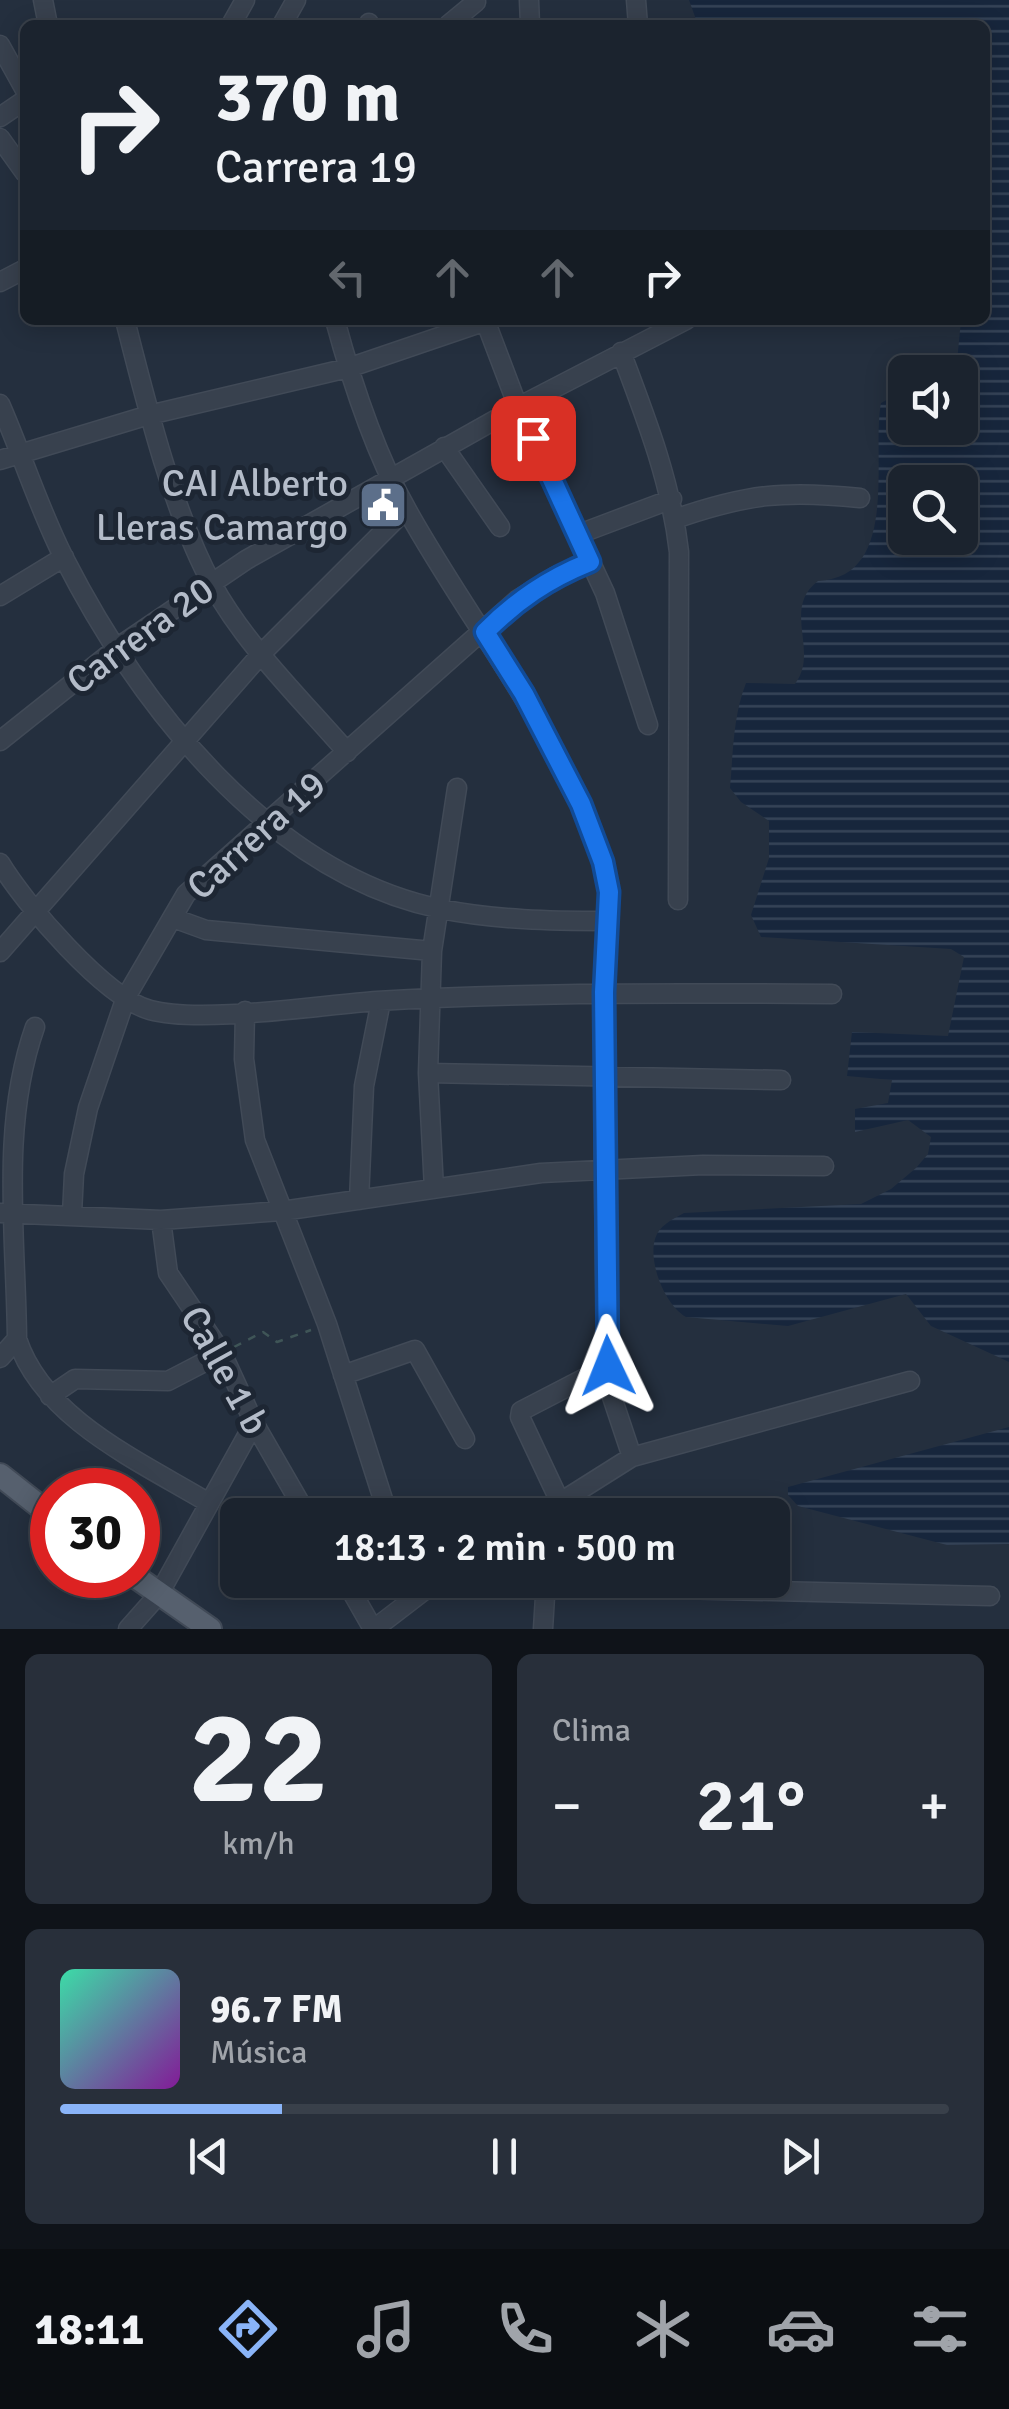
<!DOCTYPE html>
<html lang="es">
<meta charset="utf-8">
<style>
body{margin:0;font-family:Signika,sans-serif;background:#282f3a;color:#f1f3f6;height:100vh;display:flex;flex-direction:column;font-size:38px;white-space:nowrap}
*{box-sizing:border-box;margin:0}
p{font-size:32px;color:#a0a4aa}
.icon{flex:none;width:55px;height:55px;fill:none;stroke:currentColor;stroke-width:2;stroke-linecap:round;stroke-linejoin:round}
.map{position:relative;height:1629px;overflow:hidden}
.sheet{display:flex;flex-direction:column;gap:25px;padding:25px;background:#0f1319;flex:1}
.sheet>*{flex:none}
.top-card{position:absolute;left:20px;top:20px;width:970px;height:305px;border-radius:15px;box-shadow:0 5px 25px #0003,0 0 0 2px #39404a;background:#1b232e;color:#f1f3f6;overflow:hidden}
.fabs{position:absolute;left:888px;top:355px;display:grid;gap:20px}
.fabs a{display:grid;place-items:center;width:90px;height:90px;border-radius:15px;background:#1b232e;box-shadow:0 5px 25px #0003,0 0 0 2px #39404a;font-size:50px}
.speed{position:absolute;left:30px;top:1468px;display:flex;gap:20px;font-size:50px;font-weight:700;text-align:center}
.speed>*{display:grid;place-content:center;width:130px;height:130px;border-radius:50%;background:#1b232e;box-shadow:0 5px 25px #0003,0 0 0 2px #39404a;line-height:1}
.speed .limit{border:15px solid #d22;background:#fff;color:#111}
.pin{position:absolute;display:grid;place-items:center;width:85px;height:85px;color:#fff;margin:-42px;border-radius:20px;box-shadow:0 5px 15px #0006}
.me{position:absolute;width:110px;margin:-55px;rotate:358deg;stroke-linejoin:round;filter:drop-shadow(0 0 8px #0008)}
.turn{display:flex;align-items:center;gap:35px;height:210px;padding:0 30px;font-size:45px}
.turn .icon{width:130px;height:130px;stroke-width:2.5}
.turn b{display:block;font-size:70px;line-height:85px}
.lanes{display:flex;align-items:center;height:95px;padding:0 30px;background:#0003;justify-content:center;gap:50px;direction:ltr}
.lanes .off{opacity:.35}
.big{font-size:75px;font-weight:600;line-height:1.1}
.sheet .widget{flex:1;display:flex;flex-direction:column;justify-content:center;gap:15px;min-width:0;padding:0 35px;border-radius:15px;background:#282f3a}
.sheet .dial{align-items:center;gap:0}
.dial b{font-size:130px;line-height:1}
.song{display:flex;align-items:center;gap:30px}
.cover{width:120px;height:120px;border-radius:15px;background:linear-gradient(135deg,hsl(160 70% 55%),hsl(290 70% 35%))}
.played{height:10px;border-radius:5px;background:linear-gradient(90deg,#8ab4f8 25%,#39404a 25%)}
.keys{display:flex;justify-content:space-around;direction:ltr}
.heat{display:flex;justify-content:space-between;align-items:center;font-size:55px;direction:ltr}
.sheet .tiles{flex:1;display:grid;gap:25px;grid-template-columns:1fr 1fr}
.widget:last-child{grid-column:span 2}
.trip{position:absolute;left:220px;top:1498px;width:570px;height:100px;border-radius:15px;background:#1b232e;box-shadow:0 5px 25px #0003,0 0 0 2px #39404a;font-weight:600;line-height:100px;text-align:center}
.dock{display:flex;height:160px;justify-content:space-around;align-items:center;background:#0b0e12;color:#a0a4aa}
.dock .icon{width:70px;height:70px}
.dock .selected{color:#8ab4f8}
.dock b{font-size:45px;color:#f1f3f6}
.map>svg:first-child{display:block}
</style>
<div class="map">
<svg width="1009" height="1629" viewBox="0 0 1009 1629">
<defs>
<pattern id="water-rules" width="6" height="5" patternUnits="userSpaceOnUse" patternTransform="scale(2.5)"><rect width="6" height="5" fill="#17263c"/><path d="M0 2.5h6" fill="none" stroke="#364457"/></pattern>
</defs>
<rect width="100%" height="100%" fill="#242f3e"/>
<!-- water -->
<path fill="url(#water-rules)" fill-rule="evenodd" d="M689,0H1009V1362L931,1326L906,1294L788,1326L686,1317C665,1305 648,1263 655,1239C659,1225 672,1220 684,1213L861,1204L891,1189L916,1168L928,1154L931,1137L908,1120L855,1132V1109L888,1103L892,1080L847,1076L852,1032L948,1036L964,957L951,949L761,937L751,915L769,858V821L741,802L730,788C733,754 733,716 746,683L795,684C820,651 781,609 818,581C901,577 871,456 881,403L892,397L905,401V428H960V372H956L961,320H985V25H698ZM905,482H960V538H905Z
M1009,1427V1544L947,1545L798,1506L788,1495V1487Z"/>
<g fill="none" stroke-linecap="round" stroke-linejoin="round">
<!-- minor casing -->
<g stroke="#414a57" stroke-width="21">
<path id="minor" d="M43,0L48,25
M529,0L530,25
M636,0L638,25
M369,23L370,25
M231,25L245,0
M282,25L296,0
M448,25L476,2
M0,45L25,90
M0,117L25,100
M0,138L25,173
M0,282L25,269
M125,320C145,399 173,513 212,584C246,646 301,699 347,752
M335,320C352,383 375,453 407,510C472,627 559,730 602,859C616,901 604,950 604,994C602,1110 605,1226 606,1342L611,1394L632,1457
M485,320L518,407L605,593L648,725
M621,352C646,418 671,482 679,552L678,900
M0,404C22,454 39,509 64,558C139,705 270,874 441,909C495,920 552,921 607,921
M444,447L500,527
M0,460L149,415L348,368L489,320
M675,519C747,494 785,490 860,498
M579,534L672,499
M0,596L64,557
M0,741L118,647L246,560L518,407L686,320
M0,863C24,903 105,998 150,1010C201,1024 320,1005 377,1001C528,992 680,993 832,994
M173,918L206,930L432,951
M0,952L262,653L406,509
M245,1011L244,1059L255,1140L327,1324L388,1515
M35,1027C0,1126 16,1235 17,1339C43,1419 141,1462 209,1503
M428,1073L781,1080
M434,1189L428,1073L432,951L457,788
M359,1200L364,1086L381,1001
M0,1213L161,1220L282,1211L541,1173L703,1165L824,1166
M72,1214L74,1174L88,1108L126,997L186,894L517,600L556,576L590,563
M161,1220L168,1273L222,1353L254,1423L307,1515
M0,1358L17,1339
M343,1375L415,1350L465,1439
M50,1396L75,1379L168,1381L222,1353
M560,1502L520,1417L521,1411L608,1366
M540,1515L632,1457L910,1381
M345,1580L373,1629
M547,1586L990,1596
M128,1629L159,1594L254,1423
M374,1629L438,1580
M543,1629L546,1580"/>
</g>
<!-- major casing -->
<g stroke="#414a57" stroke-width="26">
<path id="major" d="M0,1475L52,1516
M133,1575L210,1629"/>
</g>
<!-- path -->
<path stroke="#3f5557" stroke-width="2.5" stroke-dasharray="8 8" stroke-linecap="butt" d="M234,1347L263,1332L277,1342L311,1330"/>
<!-- minor -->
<use href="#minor" stroke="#38414e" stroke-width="18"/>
<!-- major -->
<use href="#major" stroke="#56606e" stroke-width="22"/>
</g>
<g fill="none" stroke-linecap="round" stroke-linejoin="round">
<!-- route casing -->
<g stroke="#114b97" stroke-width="25">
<path id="route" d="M533,438L590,562C548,579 517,600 485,632L524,694L581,804L603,862L609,892L604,992L608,1366"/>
</g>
<!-- route -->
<use href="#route" stroke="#1a73e8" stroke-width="18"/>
</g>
<!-- icons -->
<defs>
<g id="civic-square" transform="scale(2.5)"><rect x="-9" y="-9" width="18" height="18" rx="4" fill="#5c6f8a" stroke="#1d2633"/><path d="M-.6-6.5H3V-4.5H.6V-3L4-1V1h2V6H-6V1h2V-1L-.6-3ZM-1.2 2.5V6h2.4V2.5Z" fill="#fff"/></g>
</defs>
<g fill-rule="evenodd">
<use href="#civic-square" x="383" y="505"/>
</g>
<g text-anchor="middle" stroke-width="10" stroke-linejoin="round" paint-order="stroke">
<!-- poi labels -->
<g font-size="38" fill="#b4bcc9" stroke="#1d2633" text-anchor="end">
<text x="348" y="496">CAI Alberto<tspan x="348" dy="44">Lleras Camargo</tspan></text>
</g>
<!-- street labels -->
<g font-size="38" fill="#b4bcc9" stroke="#1d2633">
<text transform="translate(140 635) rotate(-36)" y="13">Carrera 20</text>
<text transform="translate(256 835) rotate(-42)" y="13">Carrera 19</text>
<text transform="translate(225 1370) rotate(61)" y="13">Calle 1 b</text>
</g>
</g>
</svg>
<div class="fabs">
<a><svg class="icon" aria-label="sound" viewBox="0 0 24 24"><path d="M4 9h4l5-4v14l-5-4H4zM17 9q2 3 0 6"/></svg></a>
<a><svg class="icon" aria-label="search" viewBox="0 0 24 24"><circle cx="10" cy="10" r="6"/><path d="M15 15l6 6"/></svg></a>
</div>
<div class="speed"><div class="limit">30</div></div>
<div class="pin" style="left:533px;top:438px;background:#d93025"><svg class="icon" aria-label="arrive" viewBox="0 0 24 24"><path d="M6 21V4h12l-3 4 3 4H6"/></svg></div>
<svg class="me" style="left:608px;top:1366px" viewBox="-20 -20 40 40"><path d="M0-17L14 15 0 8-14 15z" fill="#1a73e8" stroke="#fff" stroke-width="4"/></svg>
<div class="trip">18:13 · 2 min · 500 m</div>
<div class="top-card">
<div class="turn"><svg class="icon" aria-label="right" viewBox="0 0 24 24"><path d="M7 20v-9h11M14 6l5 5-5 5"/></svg><div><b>370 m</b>Carrera 19</div></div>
<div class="lanes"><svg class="icon off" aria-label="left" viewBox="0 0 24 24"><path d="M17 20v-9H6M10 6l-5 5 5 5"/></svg><svg class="icon off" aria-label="ahead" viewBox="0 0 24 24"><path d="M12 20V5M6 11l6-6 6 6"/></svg><svg class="icon off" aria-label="ahead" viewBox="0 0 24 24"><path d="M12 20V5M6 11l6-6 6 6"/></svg><svg class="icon" aria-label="right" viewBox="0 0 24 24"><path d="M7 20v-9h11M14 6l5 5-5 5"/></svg></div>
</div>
</div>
<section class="sheet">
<div class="tiles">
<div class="widget dial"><b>22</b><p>km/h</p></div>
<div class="widget"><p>Clima</p>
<div class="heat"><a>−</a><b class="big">21°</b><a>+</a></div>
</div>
<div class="widget">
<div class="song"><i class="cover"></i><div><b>96.7 FM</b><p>Música</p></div></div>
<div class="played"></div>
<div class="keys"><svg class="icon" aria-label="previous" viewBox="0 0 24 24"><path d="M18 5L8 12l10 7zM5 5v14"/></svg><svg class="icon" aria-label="pause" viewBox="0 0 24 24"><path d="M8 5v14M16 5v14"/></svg><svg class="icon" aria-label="next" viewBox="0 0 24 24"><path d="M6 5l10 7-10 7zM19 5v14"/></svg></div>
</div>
</div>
</section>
<nav class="dock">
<b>18:11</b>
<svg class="icon selected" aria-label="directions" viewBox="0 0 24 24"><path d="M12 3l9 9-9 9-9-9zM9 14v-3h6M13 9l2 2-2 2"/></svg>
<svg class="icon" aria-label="music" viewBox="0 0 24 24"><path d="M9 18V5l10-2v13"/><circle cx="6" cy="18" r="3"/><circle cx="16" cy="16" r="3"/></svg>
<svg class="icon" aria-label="phone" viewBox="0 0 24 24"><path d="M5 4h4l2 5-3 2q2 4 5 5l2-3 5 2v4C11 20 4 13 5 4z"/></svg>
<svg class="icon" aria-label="climate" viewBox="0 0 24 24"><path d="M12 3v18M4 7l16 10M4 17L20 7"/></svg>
<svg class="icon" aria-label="car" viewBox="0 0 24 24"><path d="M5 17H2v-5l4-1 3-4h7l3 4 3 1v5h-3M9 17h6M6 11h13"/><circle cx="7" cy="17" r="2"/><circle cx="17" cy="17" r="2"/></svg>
<svg class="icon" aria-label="filters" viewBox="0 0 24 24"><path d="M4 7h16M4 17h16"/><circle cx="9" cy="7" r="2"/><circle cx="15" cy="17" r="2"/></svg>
</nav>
